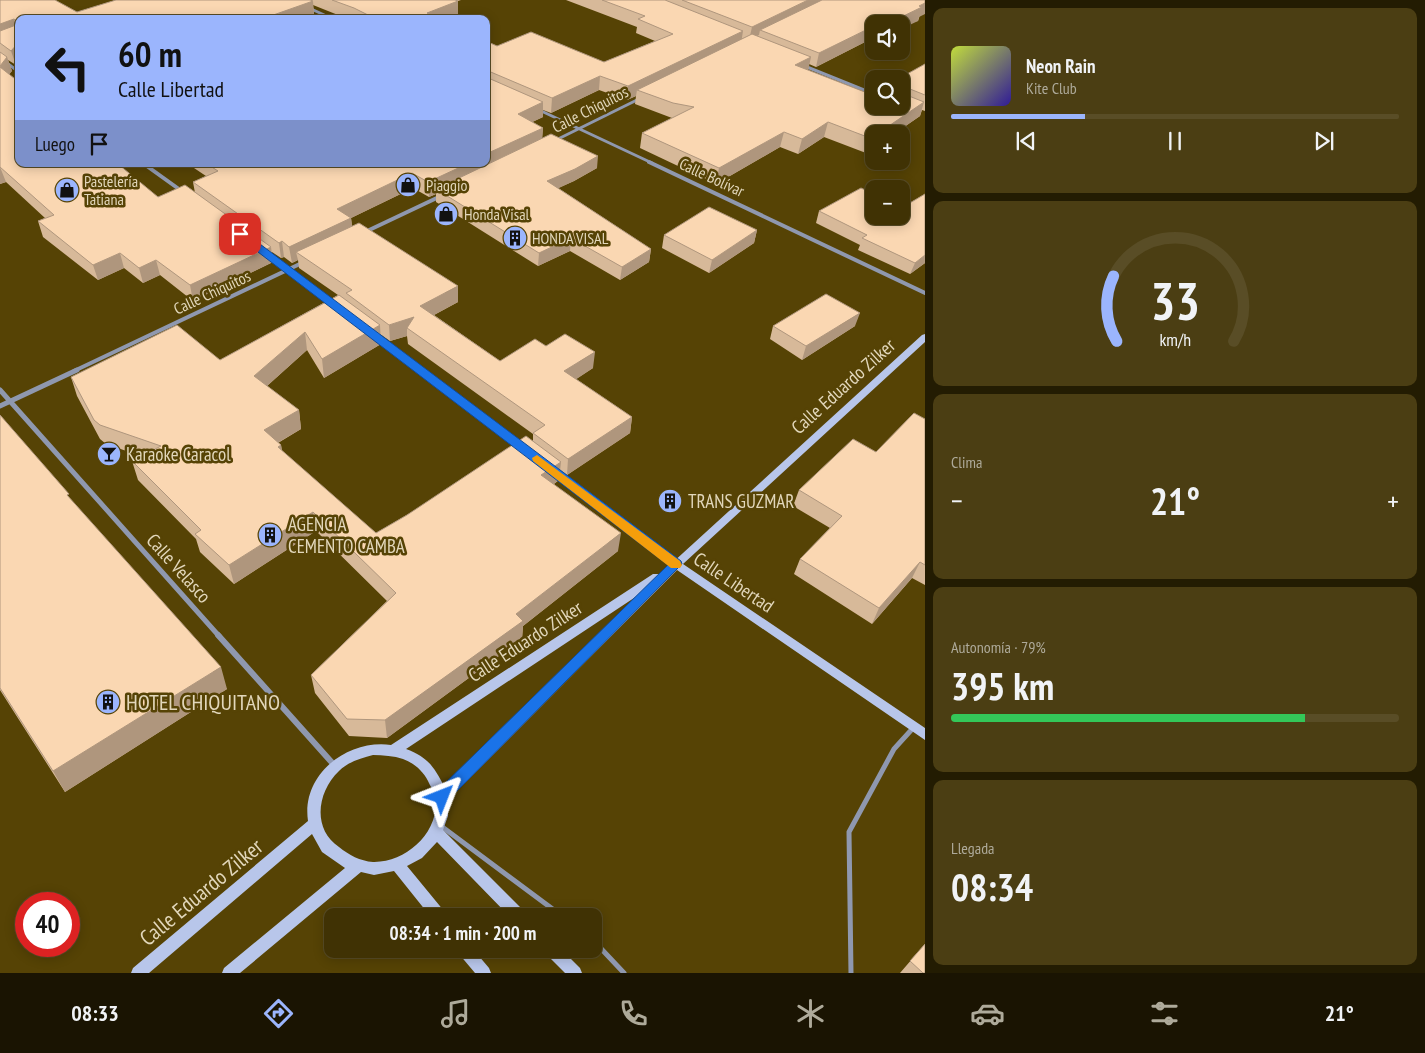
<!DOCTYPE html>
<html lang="es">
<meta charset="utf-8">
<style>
body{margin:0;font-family:"PT Sans Narrow",sans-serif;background:#4b3e13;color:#f1f3f6;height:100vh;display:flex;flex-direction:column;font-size:19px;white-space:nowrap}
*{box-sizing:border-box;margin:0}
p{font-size:16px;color:#aeaa9a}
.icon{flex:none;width:28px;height:28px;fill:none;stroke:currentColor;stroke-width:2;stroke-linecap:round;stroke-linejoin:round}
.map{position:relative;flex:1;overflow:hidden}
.panel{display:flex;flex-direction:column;gap:8px;padding:8px;background:#231c02;width:500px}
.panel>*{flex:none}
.banner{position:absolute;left:15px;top:15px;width:475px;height:152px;border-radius:10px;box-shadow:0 2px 12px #0003,0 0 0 1px #594d26;background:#9bb5fd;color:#111;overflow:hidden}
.fabs{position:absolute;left:865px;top:15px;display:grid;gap:10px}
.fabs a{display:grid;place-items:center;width:45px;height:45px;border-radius:10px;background:#403204;box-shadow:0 2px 12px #0003,0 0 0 1px #594d26;font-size:25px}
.speed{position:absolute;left:15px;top:892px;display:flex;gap:10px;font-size:25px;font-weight:700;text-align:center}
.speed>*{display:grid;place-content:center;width:65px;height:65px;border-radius:50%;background:#403204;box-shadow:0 2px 12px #0003,0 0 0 1px #594d26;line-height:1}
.speed .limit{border:8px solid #d22;background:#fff;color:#111}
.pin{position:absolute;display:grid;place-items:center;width:42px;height:42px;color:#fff;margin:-21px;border-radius:10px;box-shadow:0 2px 8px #0006}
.me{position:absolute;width:55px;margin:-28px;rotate:45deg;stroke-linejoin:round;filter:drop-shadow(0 0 4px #0008)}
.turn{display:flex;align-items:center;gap:18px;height:105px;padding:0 20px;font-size:22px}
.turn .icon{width:65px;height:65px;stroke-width:2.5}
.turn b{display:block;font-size:35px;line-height:42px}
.then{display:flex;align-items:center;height:48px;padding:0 20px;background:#0003;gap:10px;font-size:19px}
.big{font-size:38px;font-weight:700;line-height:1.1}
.panel .widget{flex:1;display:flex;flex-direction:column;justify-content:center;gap:8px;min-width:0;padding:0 18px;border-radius:10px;background:#4b3e13}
.panel .dial{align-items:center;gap:0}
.dial svg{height:130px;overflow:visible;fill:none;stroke:#594d26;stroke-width:7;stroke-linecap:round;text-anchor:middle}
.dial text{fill:#f1f3f6;stroke:none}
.song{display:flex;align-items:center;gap:15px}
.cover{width:60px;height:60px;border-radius:8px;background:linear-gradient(135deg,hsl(70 70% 55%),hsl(250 70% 35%))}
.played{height:5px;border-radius:2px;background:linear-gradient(90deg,#9bb5fd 30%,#594d26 30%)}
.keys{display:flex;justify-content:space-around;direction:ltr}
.heat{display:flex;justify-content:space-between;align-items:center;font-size:28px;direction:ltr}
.charge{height:8px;border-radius:4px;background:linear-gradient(90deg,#34c759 79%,#594d26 0)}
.trip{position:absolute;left:324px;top:908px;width:278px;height:50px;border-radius:10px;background:#403204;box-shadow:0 2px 12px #0003,0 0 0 1px #594d26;font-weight:700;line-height:50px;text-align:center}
.menu{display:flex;height:80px;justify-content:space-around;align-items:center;background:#1a1402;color:#aeaa9a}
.menu .icon{width:35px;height:35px}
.menu .current{color:#9bb5fd}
.menu b{font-size:22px;color:#f1f3f6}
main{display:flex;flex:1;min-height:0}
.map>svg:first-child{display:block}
</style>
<main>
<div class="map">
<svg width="925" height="973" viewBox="0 0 925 973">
<rect width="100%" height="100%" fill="#564305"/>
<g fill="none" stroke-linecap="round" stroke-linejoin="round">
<!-- lane -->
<path stroke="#8f98af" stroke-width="5" d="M441,826L562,916
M592,939L624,973
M851,973L849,832L894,749L914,727"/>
<!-- street-far3 -->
<path stroke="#8f98af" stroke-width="3" d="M309,8L333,19
M0,58L19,72
M802,65L874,94
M537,109L652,163
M554,141L641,98"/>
<!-- street-far2 -->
<path stroke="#8f98af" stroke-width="4" d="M649,162L925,293
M144,164L183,192
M365,232L441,196
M268,255L334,304
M376,336L422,371
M74,371L304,262"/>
<!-- street-far1 -->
<path stroke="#8f98af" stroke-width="5" d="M420,370L521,446
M0,390L219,636
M0,406L77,370
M555,472L676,564"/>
<!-- street -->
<path stroke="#8f98af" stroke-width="6" d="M218,635L335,766"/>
<!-- secondary -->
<path fill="#b8c6ea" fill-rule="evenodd" d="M925,334V342L683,564L925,728V740L677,570L448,800V816L443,830L524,911L526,916H509L437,842L422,858L407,866L444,911L446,916H430L394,871L374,875L361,872L240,973H222L224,968L345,868L322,852L312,834L149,973H131L133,968L308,821C301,774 348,739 391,745L653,574H660L922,335ZM637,596L444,786C434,767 428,757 406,749ZM373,755C383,755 394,756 403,759C414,763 423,771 428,781C430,786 434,791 435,795C442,830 407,863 373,862C360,861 349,855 339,847C312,829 317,792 339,771C348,762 361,758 373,755Z
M457,949H473L489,968L491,973H475L459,954Z
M544,949H561L580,968L582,973H565L546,954Z"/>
</g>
<!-- wall -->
<path fill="#d7b999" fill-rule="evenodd" d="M0,0L77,12L116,0H461L458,1V15L448,19H348L313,5L314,14L19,19L16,65L8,60L12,71L9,74L19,164L158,197L195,193L193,182L206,176L191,166L190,164H486V41L497,46L604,62L655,41L636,33L637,27L566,0H925L918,21L901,24H874V38L867,41L816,67L809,64L808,70L870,94L901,79L925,64V111L922,110L920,116L894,134H874L866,153L824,137L798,154L780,147L716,184L640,148L642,133L672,118L635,104L636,96L627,100L599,90L551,113L543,110V117L532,122L543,128L542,138L597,168L574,181L558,188L651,249L649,262L620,280L570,251L538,266L436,202V194L429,197L413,188L351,218L352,226L458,302L434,315L500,361L546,346L593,368L576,379L632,417L630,433L567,475L560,470L559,480L554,484L618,551L523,626L522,639L387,738L349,736L315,693L311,675L387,601L316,531L234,584L200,552L196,539L138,480L132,461L141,456L106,444L100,439L77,396L71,377L220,360L338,295L299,268L298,260L292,263L284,257L281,258L272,252L273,262L193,301L160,275L143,283L124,268L98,280L43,237L38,221L45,218L6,182L0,184ZM380,334L390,341L407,336L408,344L533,434V441L376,533L282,451L281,445L278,443L301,429L299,410L267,386L307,350L324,378L381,344Z
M925,194V263L910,274L858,250L860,245L816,223L819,211L903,207Z
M757,230L754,243L709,273L662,248L664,235Z
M773,326H855L802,360L770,339Z
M0,415L227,689L65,792L0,690Z
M925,419V585L912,578L872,624L794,574L800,559L830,528L793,506L799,490L876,452Z
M925,944V973H900Z"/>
<!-- shaded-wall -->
<path fill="#af967d" d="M808,0H833L760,30L759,35L749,40L752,27Z
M313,1L314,14L302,19H262Z
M458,1V15L448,19H427V13Z
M925,3V14L919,17L918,21L901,29V24H889Z
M14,19L18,33L0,40V24Z
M874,26V38L867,41L816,67L819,53Z
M743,31L741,44L637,90L636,96L627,100L628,86Z
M19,42V61L16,65L11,51Z
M7,57L12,71L4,81L0,66Z
M811,57L808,71L795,65Z
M600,76L599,90L551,113L552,98Z
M543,102V117L518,129V114Z
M924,102L920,116L894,134H877Z
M828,122L824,137L798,154L802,139Z
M543,128L542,142L436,189V194L429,197L428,182L467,164H486V154Z
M784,132L780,147L716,184L719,168Z
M874,136V148L866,153L870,138Z
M598,156L597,168L574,181L546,194L547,181Z
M0,167L6,182L0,184Z
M412,173L413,188L351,218L353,233L296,252L298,260L292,263L289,247L337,209Z
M757,230L754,243L709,273L712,260Z
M571,238L570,251L538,266L539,253Z
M282,241L284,257L281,258L279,243Z
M271,247L273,262L193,301L190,285Z
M651,249L649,262L620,280L622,267Z
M120,253L124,268L98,280L93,265Z
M925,255V263L910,274L915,263Z
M156,260L160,275L143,283L139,268Z
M458,286V302L421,322L420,306Z
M860,313L855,326L802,360L806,346Z
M414,317L407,328V336L390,341L389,325Z
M380,325L381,344L324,378L322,359Z
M305,332L307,350L257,395L254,376Z
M595,352L593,368L563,388L564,371Z
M299,410L301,429L267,449L264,430Z
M632,417L630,433L567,475L568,459Z
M281,445L284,464L278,447Z
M561,462L559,480L540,493L541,475Z
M313,512L316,531L234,584L229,565Z
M621,533L618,551L523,626L522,639L387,738L385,720L516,614Z
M920,562L912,578L872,624L879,608Z
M221,667L227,689L65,792L53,771Z"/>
<!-- building -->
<path fill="#fad7b2" stroke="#af967d" d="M0,0H55L77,12L116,0H310L313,1L262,19H19V42L11,51L0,43V31L16,25L18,22L14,19L0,24Z
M332,0H455L458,1L427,13L439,19H376L354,8Z
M602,0H665L743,31L628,86L600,76L552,98L486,70V41L497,46L531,32L604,62L673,34L638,19L645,16Z
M682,0H808L752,27Z
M822,0H925V3L919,6L922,7L889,23L884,22L879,24H874V26L819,53L760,30Z
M752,34L811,57L795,65L870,94L874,92V106H901V79H898L925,64V95L905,87L902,91L904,94L924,102L877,134H874V136L870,138L828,122L802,139L784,132L719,168L642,133L694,107L673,103L637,90Z
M0,52L7,57L0,66Z
M0,67L19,82V164H118L158,197L185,185L271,247L190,285L156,260L139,268L120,253L93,265L38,221L54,215L0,167Z
M486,77L543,102L518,114L543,128L486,154Z
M551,134L598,156L575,169L547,181L651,249L622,267L571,238L539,253L436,189Z
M207,164H467L428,182L412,173L337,209L351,218L289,247L282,241L279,243L193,182L218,171Z
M861,188L874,194V216H901V207H903L925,194V255L915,263L862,238L867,235L819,211Z
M709,207L757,230L712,260L664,235Z
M359,223L458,286L420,306L500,361L535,339L546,346L565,334L595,352L564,371L632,417L568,459L533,433L545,425L407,328L414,317L389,325L346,293L352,290L296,252Z
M826,294L860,313L806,346L773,326Z
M339,295L380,325L322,359L305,332L254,376L299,410L264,430L281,445L278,447L376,533L407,515L526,436L561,462L541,475L621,533L516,614L523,621L385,720L347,719L311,675L396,593L313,512L229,565L195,534L201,530L132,461L161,446L100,425L94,420L71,377L177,325L220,360Z
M914,413L925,419V565L920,562L879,608L800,559L842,516L799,490L853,439L876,452Z
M0,415L69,494L67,495L221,667L53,771L0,688Z
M925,944V973H923L910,961Z"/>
<!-- route -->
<path fill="#1a73e8" stroke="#114b97" d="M237,232H244L681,561L682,564L447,801L442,803L436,801L434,797L436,792L668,565L237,236Z"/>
<!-- slow -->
<path fill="#f59e0b" d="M537,455L680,561L682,565L680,568H671L533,461L532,458Z"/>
<!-- icons -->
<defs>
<g id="shop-disc" transform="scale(1.25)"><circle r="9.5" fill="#9bb5fd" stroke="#564305"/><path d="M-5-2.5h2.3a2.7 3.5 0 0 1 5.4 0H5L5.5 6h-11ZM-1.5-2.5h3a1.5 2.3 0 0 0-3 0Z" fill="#111"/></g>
<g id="building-disc" transform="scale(1.25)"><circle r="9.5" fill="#9bb5fd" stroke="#564305"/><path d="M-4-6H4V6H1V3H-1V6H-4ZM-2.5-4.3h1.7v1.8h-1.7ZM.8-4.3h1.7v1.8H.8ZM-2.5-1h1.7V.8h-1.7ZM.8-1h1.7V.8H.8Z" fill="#111"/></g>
<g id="bar-disc" transform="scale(1.25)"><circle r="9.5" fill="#9bb5fd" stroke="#564305"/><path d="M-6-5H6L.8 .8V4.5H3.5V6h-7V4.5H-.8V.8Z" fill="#111"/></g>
</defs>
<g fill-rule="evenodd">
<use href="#shop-disc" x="408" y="185"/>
<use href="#shop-disc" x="67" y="190"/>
<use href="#shop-disc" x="446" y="214"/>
<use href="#building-disc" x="515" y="238"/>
<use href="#bar-disc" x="109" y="454"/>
<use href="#building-disc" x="670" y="501"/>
<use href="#building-disc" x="270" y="535"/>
<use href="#building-disc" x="108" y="702"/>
</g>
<g text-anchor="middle" stroke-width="5" stroke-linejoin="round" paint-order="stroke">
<!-- far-street labels -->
<g font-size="16" fill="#e2d7bb" stroke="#564305">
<text transform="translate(590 109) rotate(-27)" y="6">Calle Chiquitos</text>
<text transform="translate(712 177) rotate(25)" y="6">Calle Bolívar</text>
<text transform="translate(212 292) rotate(-25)" y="6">Calle Chiquitos</text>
</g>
<!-- far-poi labels -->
<g font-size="16" fill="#e2d7bb" stroke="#564305" text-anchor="start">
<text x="84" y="187">Pastelería<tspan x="84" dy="18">Tatiana</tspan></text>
<text x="426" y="191">Piaggio</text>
<text x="464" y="220">Honda Visal</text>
<text x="532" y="244">HONDA VISAL</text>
</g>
<!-- street labels -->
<g font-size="19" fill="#e2d7bb" stroke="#564305">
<text transform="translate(843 386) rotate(-42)" y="7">Calle Eduardo Zilker</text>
<text transform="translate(179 568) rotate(48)" y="7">Calle Velasco</text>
<text transform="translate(734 582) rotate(34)" y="7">Calle Libertad</text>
<text transform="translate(525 641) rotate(-33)" y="7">Calle Eduardo Zilker</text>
</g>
<!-- poi labels -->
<g font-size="19" fill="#e2d7bb" stroke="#564305" text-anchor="start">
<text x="126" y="461">Karaoke Caracol</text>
<text x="688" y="508">TRANS GUZMAR</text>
<text x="288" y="531">AGENCIA<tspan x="288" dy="22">CEMENTO CAMBA</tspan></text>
</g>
<!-- near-poi labels -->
<g font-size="22" fill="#e2d7bb" stroke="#564305" text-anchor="start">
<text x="126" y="710">HOTEL CHIQUITANO</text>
</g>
<!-- near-street labels -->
<g font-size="22" fill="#e2d7bb" stroke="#564305">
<text transform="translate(201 892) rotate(-40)" y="8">Calle Eduardo Zilker</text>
</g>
</g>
</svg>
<div class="fabs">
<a><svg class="icon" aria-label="sound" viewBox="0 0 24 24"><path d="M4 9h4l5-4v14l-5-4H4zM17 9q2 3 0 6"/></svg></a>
<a><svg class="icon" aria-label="search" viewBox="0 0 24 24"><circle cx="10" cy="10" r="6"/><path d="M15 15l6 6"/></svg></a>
<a>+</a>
<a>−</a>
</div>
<div class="speed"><div class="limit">40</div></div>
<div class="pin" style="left:240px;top:234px;background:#d93025"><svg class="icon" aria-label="arrive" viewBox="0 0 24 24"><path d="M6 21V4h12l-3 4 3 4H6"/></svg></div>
<svg class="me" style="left:442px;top:797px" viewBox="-20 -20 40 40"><path d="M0-17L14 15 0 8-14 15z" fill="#1a73e8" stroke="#fff" stroke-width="4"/></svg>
<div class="trip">08:34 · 1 min · 200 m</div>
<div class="banner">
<div class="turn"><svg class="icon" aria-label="left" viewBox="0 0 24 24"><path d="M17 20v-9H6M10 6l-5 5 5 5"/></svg><div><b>60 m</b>Calle Libertad</div></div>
<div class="then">Luego<svg class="icon" aria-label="arrive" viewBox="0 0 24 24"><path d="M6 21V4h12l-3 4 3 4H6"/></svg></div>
</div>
</div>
<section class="panel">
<div class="widget">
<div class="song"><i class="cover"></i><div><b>Neon Rain</b><p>Kite Club</p></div></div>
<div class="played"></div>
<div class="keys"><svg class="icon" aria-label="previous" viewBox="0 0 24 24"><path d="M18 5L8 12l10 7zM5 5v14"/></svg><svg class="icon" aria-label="pause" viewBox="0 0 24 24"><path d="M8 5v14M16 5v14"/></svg><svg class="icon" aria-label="next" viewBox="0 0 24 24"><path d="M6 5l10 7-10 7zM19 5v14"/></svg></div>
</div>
<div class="widget dial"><svg viewBox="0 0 100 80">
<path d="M14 69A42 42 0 1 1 86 69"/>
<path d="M14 69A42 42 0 0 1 12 29" stroke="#9bb5fd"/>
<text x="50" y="56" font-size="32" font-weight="700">33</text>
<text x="50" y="72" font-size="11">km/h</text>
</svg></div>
<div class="widget"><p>Clima</p>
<div class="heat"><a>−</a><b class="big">21°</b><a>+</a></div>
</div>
<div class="widget"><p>Autonomía · 79%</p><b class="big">395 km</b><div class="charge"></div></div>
<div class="widget"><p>Llegada</p><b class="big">08:34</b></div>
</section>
</main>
<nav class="menu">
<b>08:33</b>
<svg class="icon current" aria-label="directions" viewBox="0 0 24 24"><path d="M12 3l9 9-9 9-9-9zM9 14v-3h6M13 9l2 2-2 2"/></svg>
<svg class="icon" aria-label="music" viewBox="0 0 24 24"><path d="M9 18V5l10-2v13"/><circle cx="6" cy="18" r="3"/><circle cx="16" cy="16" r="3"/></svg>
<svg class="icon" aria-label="phone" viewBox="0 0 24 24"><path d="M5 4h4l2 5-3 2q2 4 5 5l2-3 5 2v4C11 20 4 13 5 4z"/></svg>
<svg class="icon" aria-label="climate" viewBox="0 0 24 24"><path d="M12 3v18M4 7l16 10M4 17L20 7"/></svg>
<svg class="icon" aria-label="car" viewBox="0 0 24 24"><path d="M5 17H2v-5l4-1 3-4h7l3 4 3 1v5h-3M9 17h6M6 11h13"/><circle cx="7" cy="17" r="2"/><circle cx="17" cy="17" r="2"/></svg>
<svg class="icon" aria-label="filters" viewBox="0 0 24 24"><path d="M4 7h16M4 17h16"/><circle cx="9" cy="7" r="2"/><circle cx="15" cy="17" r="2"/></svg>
<b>21°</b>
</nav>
